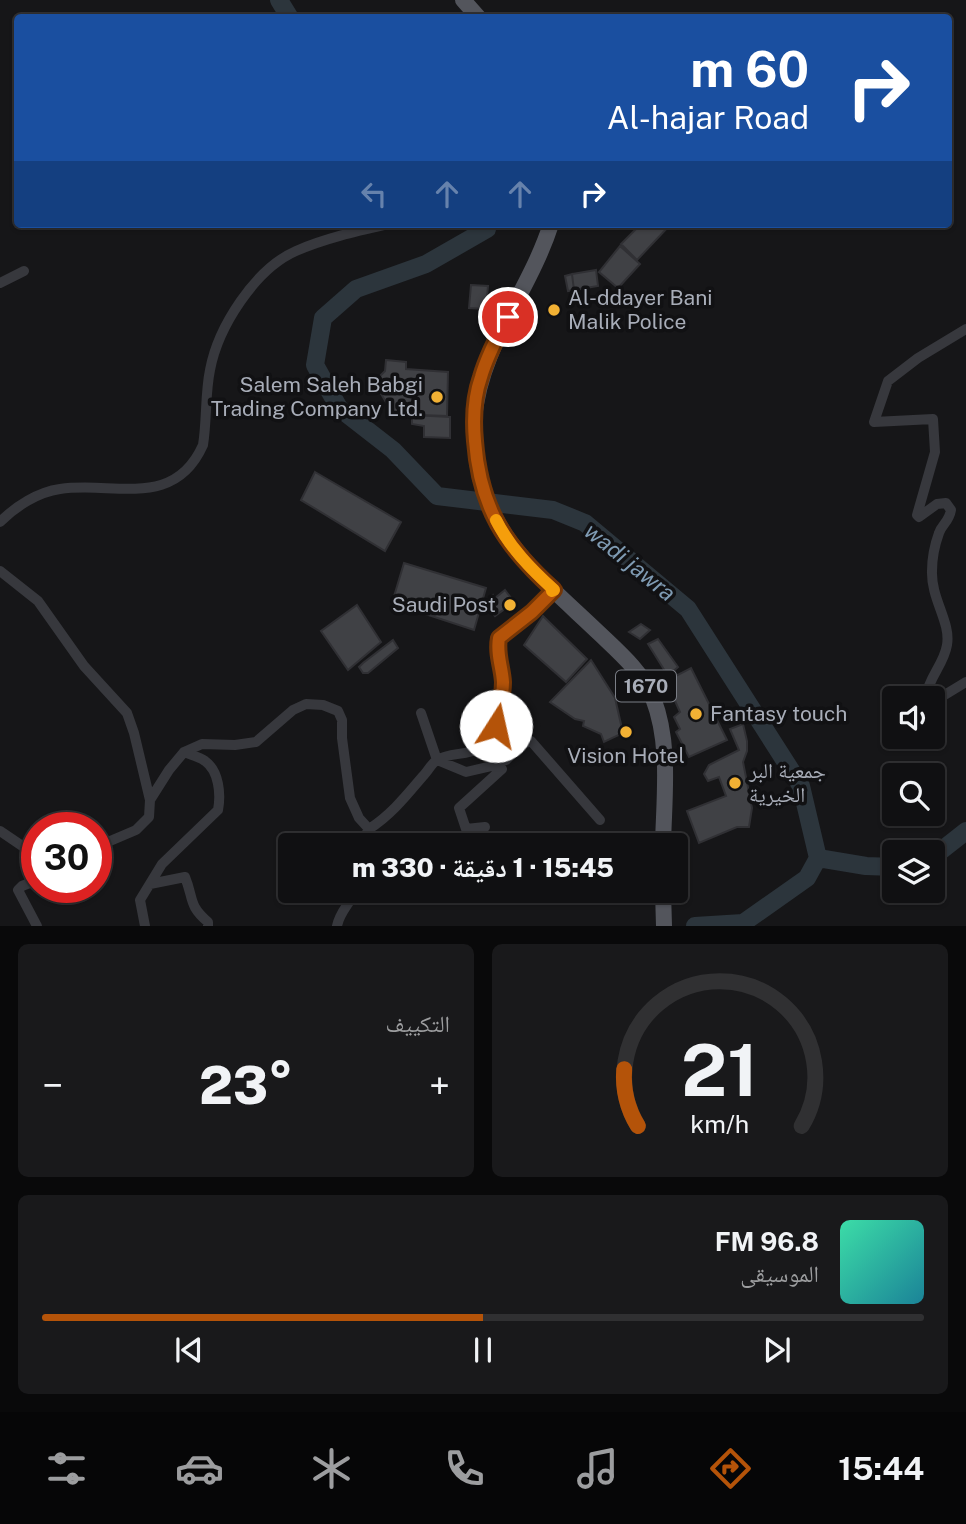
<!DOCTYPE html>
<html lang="ar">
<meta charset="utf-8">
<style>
body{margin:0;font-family:"Public Sans","Noto Naskh Arabic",sans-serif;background:#19191b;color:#f1f3f6;direction:rtl;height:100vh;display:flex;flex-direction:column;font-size:26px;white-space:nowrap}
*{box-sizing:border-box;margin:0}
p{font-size:23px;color:#9c9d9f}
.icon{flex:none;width:38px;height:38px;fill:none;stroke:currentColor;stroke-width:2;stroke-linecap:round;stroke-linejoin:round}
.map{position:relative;height:926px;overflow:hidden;direction:ltr}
.details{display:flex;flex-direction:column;gap:18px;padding:18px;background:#09090a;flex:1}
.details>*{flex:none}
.hud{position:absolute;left:14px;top:14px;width:938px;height:214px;border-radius:7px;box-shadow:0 2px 5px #0004,0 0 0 2px #303032;direction:rtl;background:#1a4fa0;color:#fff;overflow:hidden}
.controls{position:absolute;left:882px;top:686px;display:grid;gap:14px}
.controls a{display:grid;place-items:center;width:63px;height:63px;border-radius:7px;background:#101012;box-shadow:0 2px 5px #0004,0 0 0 2px #303032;font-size:35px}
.speed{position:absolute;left:21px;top:812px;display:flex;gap:14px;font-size:35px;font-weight:700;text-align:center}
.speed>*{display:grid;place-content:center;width:91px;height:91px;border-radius:50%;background:#101012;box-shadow:0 2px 5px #0004,0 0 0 2px #303032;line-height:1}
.speed .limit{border:10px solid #d22;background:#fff;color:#111}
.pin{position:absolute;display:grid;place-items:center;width:60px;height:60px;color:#fff;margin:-30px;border:4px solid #fff;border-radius:50%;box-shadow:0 2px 7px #0007}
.me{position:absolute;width:77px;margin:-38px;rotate:10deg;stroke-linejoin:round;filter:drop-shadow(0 0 5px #0008)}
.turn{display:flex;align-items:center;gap:24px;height:147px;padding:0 28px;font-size:32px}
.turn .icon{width:91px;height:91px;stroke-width:2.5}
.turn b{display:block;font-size:49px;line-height:60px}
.lanes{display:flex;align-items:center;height:66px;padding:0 28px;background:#0003;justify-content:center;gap:35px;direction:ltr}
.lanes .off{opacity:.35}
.big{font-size:52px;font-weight:800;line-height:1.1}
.details .widget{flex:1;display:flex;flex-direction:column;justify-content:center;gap:10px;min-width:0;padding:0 24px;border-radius:10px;background:#19191b}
.details .dial{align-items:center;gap:0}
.dial svg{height:182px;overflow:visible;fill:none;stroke:#303032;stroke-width:7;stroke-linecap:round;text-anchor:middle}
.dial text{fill:#f1f3f6;stroke:none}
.song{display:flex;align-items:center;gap:21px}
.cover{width:84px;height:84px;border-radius:10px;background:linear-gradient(135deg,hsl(160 70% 55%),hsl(190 70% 35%))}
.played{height:7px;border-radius:4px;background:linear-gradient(90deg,#b45309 50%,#303032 50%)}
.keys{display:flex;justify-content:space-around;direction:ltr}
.heat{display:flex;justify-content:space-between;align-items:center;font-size:38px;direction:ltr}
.details .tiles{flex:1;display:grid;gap:18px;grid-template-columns:1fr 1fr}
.widget:last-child{grid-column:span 2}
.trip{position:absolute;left:278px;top:833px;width:410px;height:70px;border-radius:7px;background:#101012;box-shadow:0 2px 5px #0004,0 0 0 2px #303032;font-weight:800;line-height:70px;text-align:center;direction:rtl}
.tab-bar{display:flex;height:112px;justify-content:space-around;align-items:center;background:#060607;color:#9c9d9f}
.tab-bar .icon{width:49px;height:49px}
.tab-bar .active{color:#b45309}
.tab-bar b{font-size:32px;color:#f1f3f6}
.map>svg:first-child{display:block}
</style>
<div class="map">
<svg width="966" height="926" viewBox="0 0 966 926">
<rect width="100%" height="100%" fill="#161618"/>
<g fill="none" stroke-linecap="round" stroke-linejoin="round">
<!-- river -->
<path stroke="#2c353c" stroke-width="18" d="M279,0L290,18
M487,224V229L426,264L356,289L323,318L315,365L339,408L393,450L437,496L553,510L585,523L688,609L801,786L818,858L807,878L743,923L695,926
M933,857L966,831
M818,858L866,866L894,867"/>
</g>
<!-- building -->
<path fill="#404145" stroke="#303034" stroke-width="2" d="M641,224H671L637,260L621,244Z
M620,246L640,264L618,288L599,272Z
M596,270L598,286L574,290L572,274Z
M572,274L574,290L568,291L565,276Z
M471,285L488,286L486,309L469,308Z
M386,360L406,362V369L448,372L447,416L393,414L374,382L385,371Z
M412,415L450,417V438L424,437V426L412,424Z
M315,472L401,522L385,551L301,500Z
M404,563L486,588L474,630L392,603Z
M505,590L514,602L495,616L484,602L493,595L495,598Z
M357,605L381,642L348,670L321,631Z
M543,616L587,659L566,682L524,645Z
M641,624L650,630L640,639L629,632Z
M658,639L678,667L668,676L648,644Z
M393,640L398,648L368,673H363L359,667L363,663Z
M591,660L615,698L623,733L604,742L601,734L583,726L584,721L575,719L550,702Z
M691,668L727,740L689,757L676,732L680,729L674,717L680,712L666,681Z
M743,724L747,741V751L743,762L752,808L749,827H737L699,843L687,811L726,796L719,777L708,781L704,774L709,765L739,750L730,729Z"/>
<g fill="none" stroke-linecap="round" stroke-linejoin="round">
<!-- minor -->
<path stroke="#37383d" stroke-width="10" d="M0,283L24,271
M0,522C16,506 38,492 60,489C114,481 174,510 203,445C207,420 205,394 210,370C218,327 255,269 296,251C326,238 358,231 389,224
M0,571L38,601L84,666L127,713L134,733L150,800
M929,698L926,696C929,677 944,664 947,645C951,622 931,599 932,571C932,560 935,544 939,533C942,524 949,522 951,510L946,503L937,504L919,517L917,515L935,452L933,419L874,422L888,381L918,358L966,329
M933,702L966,682
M421,713L437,760L466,772L492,766L502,769L459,808L466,829L485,827
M492,766L506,760L520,745L531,741L600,820
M0,831L37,856
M364,845V838L369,829
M96,847L136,830L149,817L150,800L169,770L184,752L202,744L235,745L256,742L293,710L306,704L323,705L338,711L342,720V738L350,798L359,818L369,829C391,815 406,796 423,776C427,772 432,763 437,760C448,753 466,755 479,749C501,736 505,692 502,669C500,657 497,650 499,638L532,612L554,590
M37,880L22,886L18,890L37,926
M150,884L185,877C194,899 188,905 208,922V926
M145,926L140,900L162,864L218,810C221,794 219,771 205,761C200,757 191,755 184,752
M337,926C340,911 350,904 355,891"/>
<!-- primary -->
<path stroke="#53555c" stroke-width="16" d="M463,0L479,18
M551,224C529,293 481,344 474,419C473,430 475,441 476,451C482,535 544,580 600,634C620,653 642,672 653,698C671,744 664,797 663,845
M663,891L664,926"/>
</g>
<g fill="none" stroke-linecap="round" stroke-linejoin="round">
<!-- route casing -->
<g stroke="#753606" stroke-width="18">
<path id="route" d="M496,726C499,711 503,696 503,682C502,666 496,654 499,638L532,612L554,590C505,546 480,508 475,441C473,420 474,397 481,377C487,356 497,337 508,317"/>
</g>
<!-- route -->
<use href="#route" stroke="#b45309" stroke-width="12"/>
<!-- slow -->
<path stroke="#f59e0b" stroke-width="12" d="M496,520C510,548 531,569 554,590L552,591"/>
</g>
<!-- markers -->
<g fill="#f2b134" stroke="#111113" stroke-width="2.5">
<circle cx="554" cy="310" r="7"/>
<circle cx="437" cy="397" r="7"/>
<circle cx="510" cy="605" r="7"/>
<circle cx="696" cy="714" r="7"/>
<circle cx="626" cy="732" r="7"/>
<circle cx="735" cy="783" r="7"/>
</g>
<g text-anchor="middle" stroke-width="7" stroke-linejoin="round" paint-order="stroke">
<!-- shield labels -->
<rect fill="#111113" stroke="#7b7e86" stroke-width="2" x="616" y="670.5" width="60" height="31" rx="5"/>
<g font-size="19" font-weight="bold" fill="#a8adb8">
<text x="646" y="693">1670</text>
</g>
<!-- poi labels -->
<g font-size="21" fill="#a8adb8" stroke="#111113" text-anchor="start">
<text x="568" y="305">Al-ddayer Bani<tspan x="568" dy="24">Malik Police</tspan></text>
<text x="423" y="392" text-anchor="end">Salem Saleh Babgi<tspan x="423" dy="24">Trading Company Ltd.</tspan></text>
<text x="496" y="612" text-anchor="end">Saudi Post</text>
<text x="710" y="721">Fantasy touch</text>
<text x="626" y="763" text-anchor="middle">Vision Hotel</text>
<text x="749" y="778">جمعية البر<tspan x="749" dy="24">الخيرية</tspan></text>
</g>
<!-- water labels -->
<g font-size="23" font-style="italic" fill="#7f9bb3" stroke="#111113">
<text transform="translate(630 562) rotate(39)" y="8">wadi jawra</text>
</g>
</g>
</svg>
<div class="controls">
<a><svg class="icon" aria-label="sound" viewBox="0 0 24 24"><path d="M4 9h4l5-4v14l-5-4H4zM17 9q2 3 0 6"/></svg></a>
<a><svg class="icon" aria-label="search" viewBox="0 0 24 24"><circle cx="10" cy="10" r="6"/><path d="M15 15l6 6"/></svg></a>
<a><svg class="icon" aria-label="layers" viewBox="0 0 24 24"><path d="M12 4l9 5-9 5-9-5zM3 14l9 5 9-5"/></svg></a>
</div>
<div class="speed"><div class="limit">30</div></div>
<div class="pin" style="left:508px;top:317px;background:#d93025"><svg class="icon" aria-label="arrive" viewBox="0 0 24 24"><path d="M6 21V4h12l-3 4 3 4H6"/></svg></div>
<svg class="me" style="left:496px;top:726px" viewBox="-20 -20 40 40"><circle r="19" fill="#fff"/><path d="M0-13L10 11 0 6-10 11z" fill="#b45309"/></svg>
<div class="trip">15:45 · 1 دقيقة · 330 m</div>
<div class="hud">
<div class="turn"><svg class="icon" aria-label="right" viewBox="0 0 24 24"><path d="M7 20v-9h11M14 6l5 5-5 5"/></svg><div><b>60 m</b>Al-hajar Road</div></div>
<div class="lanes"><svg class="icon off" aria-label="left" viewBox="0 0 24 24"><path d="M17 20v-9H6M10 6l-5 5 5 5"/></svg><svg class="icon off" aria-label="ahead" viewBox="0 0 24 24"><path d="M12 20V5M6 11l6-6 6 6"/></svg><svg class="icon off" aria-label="ahead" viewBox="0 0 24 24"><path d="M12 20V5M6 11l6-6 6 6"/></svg><svg class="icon" aria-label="right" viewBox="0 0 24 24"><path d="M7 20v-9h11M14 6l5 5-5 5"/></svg></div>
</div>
</div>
<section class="details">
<div class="tiles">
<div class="widget dial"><svg viewBox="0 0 100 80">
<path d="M14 69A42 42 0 1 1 86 69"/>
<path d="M14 69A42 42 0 0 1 8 44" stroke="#b45309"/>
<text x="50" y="56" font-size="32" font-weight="700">21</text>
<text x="50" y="72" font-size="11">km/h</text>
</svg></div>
<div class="widget"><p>التكييف</p>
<div class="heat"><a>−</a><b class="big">23°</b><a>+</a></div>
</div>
<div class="widget">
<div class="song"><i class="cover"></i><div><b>96.8 FM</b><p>الموسيقى</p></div></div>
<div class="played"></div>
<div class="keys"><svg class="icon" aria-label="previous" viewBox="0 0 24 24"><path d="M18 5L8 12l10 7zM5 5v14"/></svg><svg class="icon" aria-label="pause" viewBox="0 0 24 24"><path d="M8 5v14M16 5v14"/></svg><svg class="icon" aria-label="next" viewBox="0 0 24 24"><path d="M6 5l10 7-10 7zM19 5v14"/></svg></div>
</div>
</div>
</section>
<nav class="tab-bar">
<b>15:44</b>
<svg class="icon active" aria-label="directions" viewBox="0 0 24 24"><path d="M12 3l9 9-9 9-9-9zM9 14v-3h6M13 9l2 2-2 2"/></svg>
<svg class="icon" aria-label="music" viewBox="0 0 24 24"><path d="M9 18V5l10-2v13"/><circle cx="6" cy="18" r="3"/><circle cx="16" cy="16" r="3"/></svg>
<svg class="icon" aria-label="phone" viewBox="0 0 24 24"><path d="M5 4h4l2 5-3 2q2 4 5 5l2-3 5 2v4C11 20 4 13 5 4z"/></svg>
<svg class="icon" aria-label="climate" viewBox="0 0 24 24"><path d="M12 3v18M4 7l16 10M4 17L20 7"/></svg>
<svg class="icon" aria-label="car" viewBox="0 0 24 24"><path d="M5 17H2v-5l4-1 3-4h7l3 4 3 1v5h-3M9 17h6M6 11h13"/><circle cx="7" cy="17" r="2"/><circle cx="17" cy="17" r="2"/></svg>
<svg class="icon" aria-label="filters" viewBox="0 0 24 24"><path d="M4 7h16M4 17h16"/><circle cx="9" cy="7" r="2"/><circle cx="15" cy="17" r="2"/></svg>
</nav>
